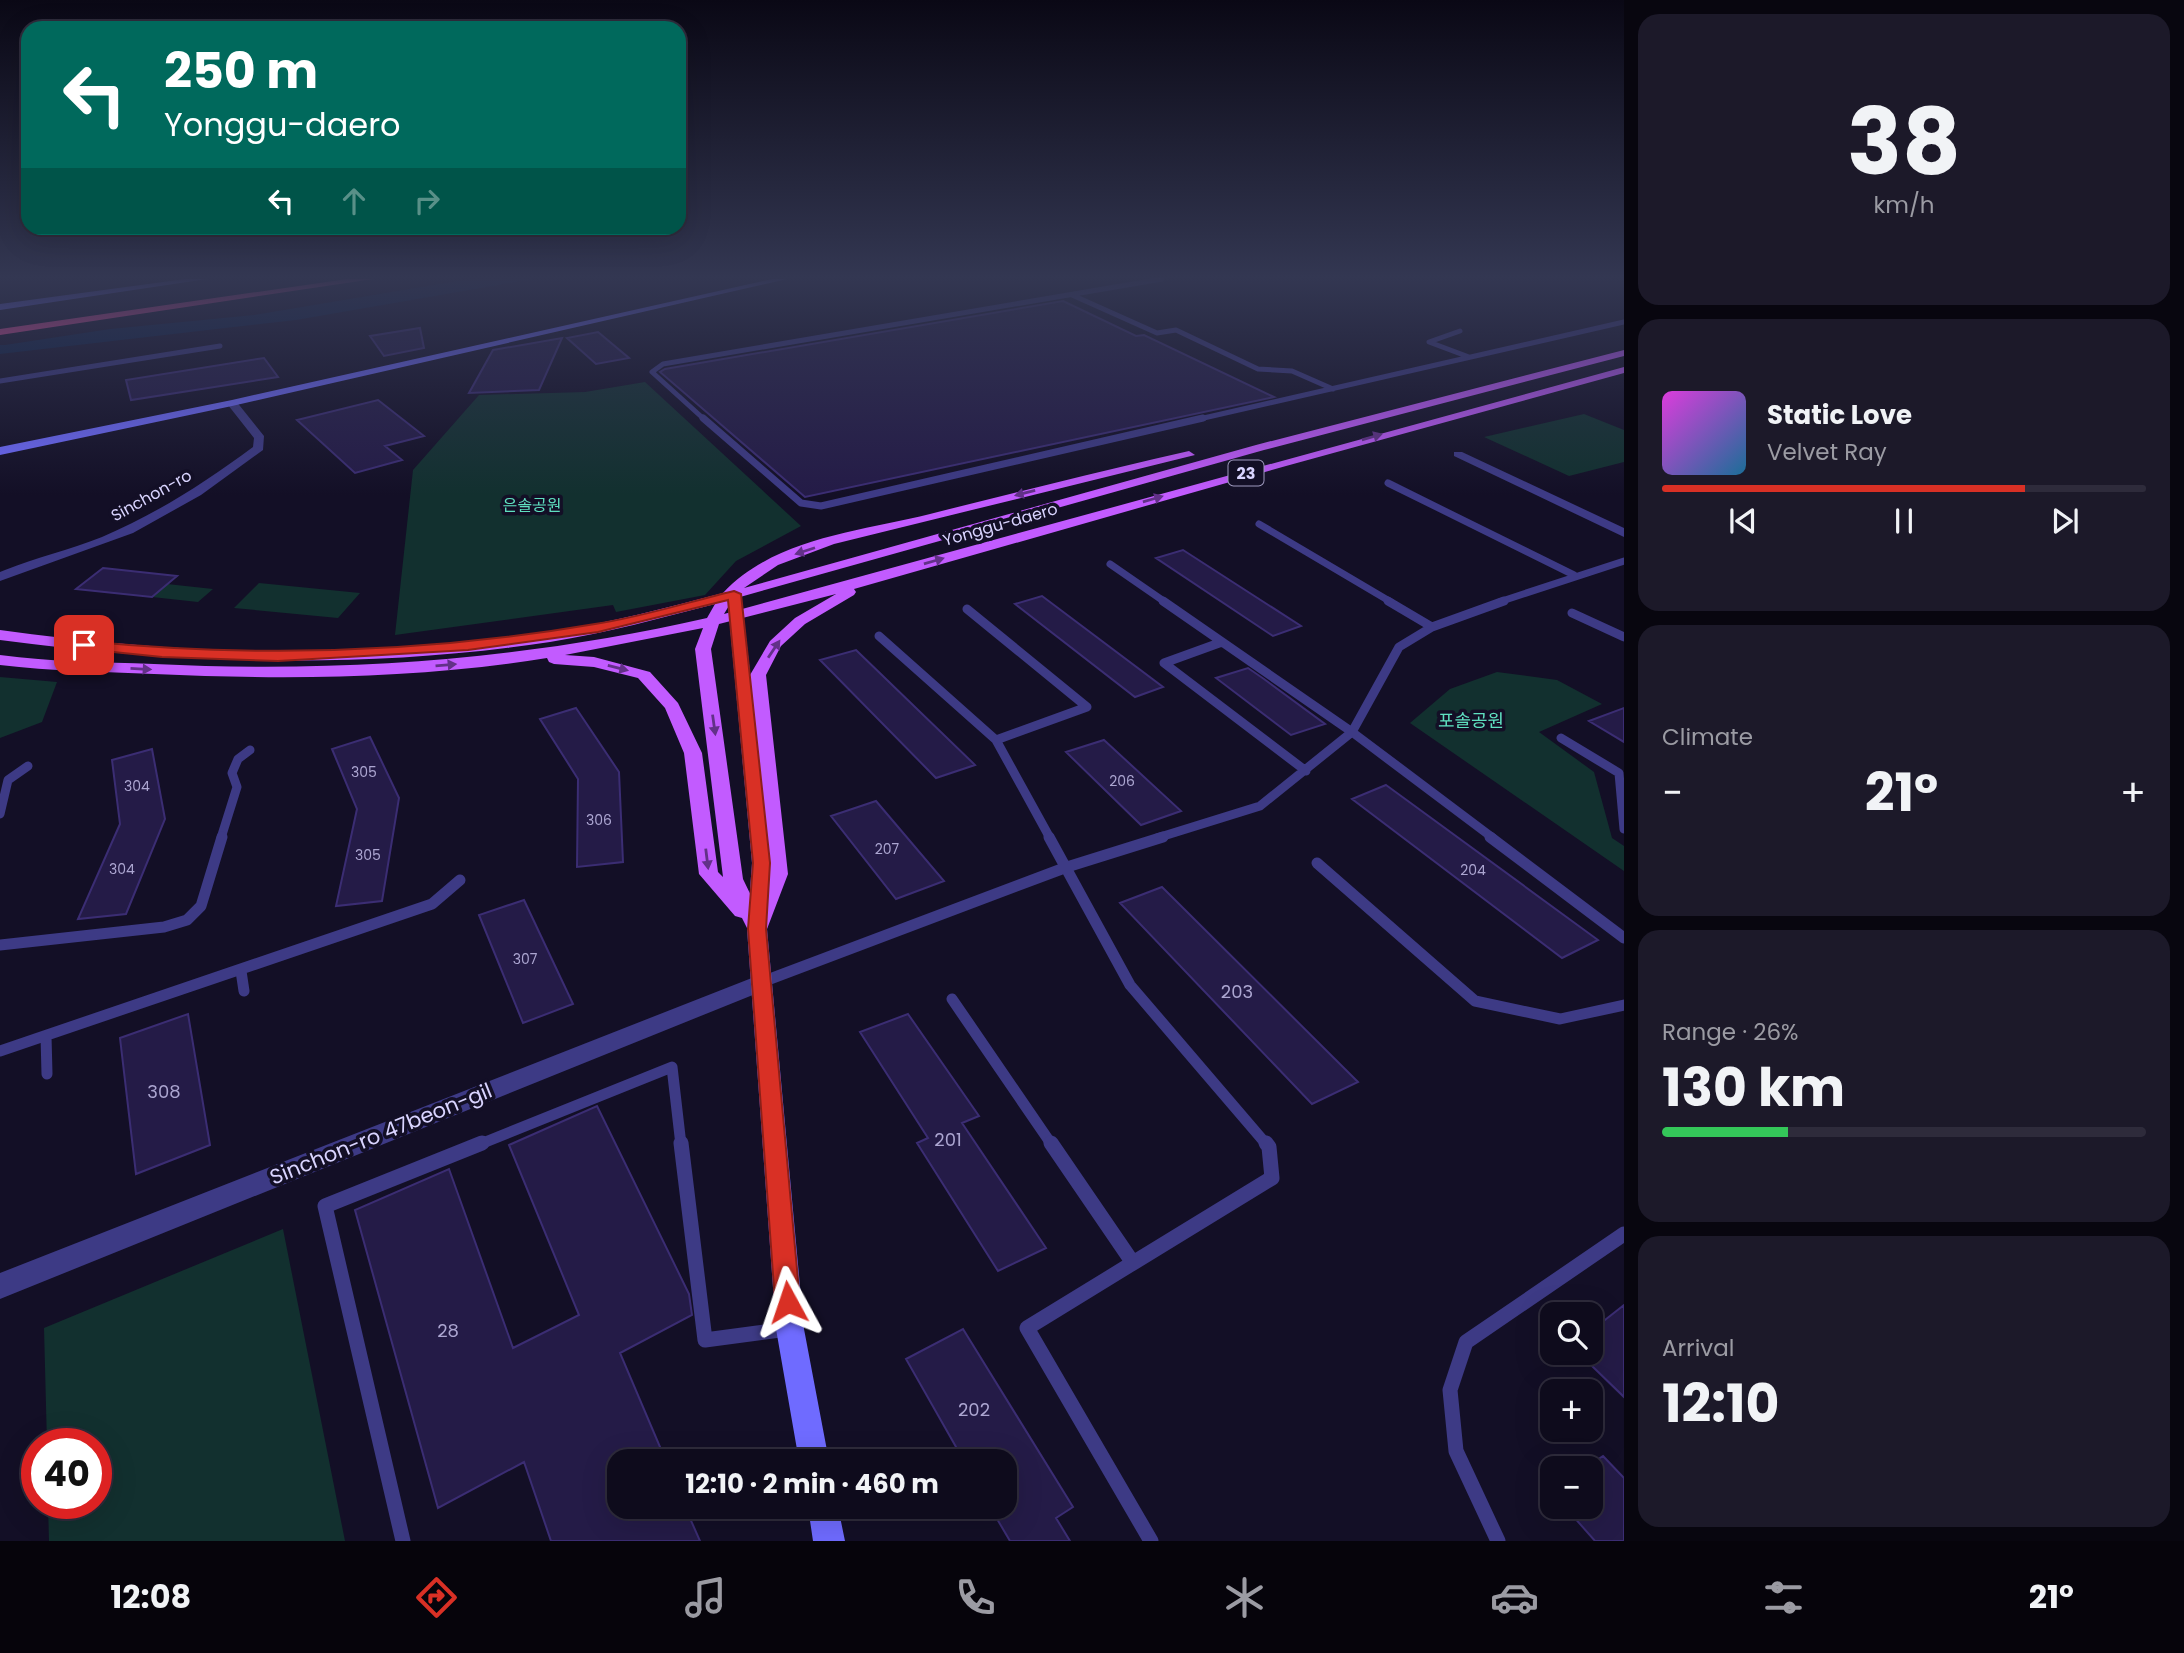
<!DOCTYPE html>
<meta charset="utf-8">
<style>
body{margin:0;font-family:Poppins,"Noto Sans KR",sans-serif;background:#1c1929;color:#f1f3f6;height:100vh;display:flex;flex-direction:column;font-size:26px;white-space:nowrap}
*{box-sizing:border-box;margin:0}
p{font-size:23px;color:#9b9ba3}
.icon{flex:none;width:38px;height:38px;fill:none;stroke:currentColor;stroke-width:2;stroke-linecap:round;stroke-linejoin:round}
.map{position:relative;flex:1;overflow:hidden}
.details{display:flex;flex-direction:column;gap:14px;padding:14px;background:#08060f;width:560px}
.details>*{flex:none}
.guide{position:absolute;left:21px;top:21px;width:665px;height:214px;border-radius:21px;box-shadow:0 7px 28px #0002,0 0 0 2px #2e2b3b;background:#00695c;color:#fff;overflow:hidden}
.buttons{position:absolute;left:1540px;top:1302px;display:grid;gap:14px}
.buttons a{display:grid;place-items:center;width:63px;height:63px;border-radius:14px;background:#0e0b1c;box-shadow:0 7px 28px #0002,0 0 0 2px #2e2b3b;font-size:35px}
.speed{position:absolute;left:21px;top:1428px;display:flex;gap:14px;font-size:35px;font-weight:700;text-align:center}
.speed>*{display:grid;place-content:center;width:91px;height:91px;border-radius:50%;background:#0e0b1c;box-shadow:0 7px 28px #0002,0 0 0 2px #2e2b3b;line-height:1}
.speed .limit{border:10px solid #d22;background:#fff;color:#111}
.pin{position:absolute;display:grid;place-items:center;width:60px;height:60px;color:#fff;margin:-30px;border-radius:14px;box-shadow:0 4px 10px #0006}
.me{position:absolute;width:77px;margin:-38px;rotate:355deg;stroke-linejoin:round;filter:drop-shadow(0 0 5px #0008)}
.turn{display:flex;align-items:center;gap:24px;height:147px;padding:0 28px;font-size:32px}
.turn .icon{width:91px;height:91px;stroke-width:2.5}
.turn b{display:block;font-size:49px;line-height:60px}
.lanes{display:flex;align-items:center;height:66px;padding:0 28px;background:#0003;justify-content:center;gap:35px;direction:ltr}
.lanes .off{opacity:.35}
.big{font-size:52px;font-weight:700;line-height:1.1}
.details .card{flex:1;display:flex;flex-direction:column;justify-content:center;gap:10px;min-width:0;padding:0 24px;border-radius:21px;background:#1c1929}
.details .dial{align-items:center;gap:0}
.dial b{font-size:91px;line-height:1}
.song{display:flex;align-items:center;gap:21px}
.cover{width:84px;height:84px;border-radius:10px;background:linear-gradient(135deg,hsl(300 70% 55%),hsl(200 70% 35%))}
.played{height:7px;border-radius:4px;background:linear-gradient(90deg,#d93025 75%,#2e2b3b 75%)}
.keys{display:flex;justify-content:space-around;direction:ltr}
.heat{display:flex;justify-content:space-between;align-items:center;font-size:38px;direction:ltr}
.charge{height:10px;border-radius:5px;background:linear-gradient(90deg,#34c759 26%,#2e2b3b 0)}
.trip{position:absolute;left:607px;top:1449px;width:410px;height:70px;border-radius:21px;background:#0e0b1c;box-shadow:0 7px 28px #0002,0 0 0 2px #2e2b3b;font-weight:700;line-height:70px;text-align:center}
.dock{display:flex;height:112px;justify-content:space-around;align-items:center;background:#06040b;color:#9b9ba3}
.dock .icon{width:49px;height:49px}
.dock .active{color:#d93025}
.dock b{font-size:32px;color:#f1f3f6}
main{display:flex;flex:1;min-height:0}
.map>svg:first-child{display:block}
</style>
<main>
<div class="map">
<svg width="1624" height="1541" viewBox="0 0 1624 1541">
<rect width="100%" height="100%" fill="#130f26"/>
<!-- green -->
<path fill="#12302f" d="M645,382L801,526L736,561L705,595L616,612L613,605L395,635L413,470L479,395L585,392Z
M1584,414L1624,430V462L1569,476L1484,437Z
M259,583L360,593L338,618L234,608Z
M167,584L213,589L198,602L152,597Z
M1497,672L1557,680L1602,704L1539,732L1594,772L1612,838L1624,846V871L1410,723L1450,689Z
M0,677L57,682L42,722L0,738Z
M283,1229L345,1541H49L48,1503H96V1444H47L44,1328Z"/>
<!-- water -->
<path fill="#0a1f44" d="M469,279H533L296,320L0,354V345H5L110,329L254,315Z"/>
<!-- building -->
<path fill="#241b47" stroke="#3b2d73" stroke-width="2" d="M1063,301L1136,336L1144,335L1274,397L805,497L660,372L665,369Z
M420,328L424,348L384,356L370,336Z
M598,332L629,358L596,364L567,338Z
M562,338L539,390L469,393L493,350Z
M264,358L278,377L131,400L126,380Z
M378,400L424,436L385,446L402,460L355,473L297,420Z
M1183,550L1301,626L1273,636L1156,558Z
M103,568L177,576L152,597L76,589Z
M1042,596L1163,687L1135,697L1015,604Z
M856,650L975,765L936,778L820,660Z
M1248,668L1264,679L1325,724L1291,735L1216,678Z
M576,708L619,772L623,862L577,867L578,779L540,719Z
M1624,708V742L1589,721Z
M370,737L399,798L382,901L336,906L357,809L332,749Z
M1104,740L1181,811L1141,825L1066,752Z
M152,749L165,819L126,914L78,919L120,824L112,760Z
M1386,785L1598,940L1562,958L1352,799Z
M876,801L944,881L896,899L831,816Z
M1162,887L1358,1082L1312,1104L1120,903Z
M524,900L573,1004L523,1023L479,915Z
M188,1014L210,1145L136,1174L120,1038Z
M908,1014L979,1116L962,1123L1046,1248L998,1271L917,1143L928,1138L860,1032Z
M597,1106L689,1294L692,1315L620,1353L666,1461H620V1507H685L700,1541H551L524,1462L438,1508L355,1210L449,1169L513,1348L579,1315L509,1145Z
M1624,1305V1397L1591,1365V1331Z
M963,1329L1073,1507L1056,1518L1070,1541H1010L990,1507H1004V1461H964L906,1359Z
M1603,1456L1624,1478V1541H1595L1565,1507H1591V1464Z"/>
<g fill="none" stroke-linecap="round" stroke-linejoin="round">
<!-- lane-far4 -->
<path stroke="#3d3a85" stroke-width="5" d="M1072,295L1157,333L1176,330L1258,369L1292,371L1333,389
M1460,331L1429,342L1469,357
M0,381L220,346
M705,420L652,372L663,364L1162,279
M1195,420L1624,322"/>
<!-- lane-far3 -->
<path stroke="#3d3a85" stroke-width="7" d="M703,418L801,503L821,506L1203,418
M1388,483L1574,575
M1259,524L1391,602
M1110,564L1165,602
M1499,602L1624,561"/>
<!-- lane-far2 -->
<path stroke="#3d3a85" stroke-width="9" d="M1163,601L1352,732L1493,838
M1388,601L1432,627
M967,609L1087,707L996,740L1050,838
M1572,613L1624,637
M879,636L996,740
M1222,642L1164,663L1306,771
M1561,738L1619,773L1624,829
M0,814L8,780L28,766
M221,838L237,787L232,773L238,759L250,750
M1157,838L1260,806L1352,732L1399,647L1432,627L1504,601"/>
<!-- lane-far1 -->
<path stroke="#3d3a85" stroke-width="11" d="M1049,837L1130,985L1267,1145
M1490,837L1624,938
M1317,863L1475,1001L1560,1019L1624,1005
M0,945L164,927L187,920L201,906L222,837
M241,971L244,991
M762,982L1067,867L1163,837
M952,999L1052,1145
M46,1036L47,1074
M0,1051L432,904L460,880
M478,1145L672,1067L681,1145"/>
<!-- lane -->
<path stroke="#3d3a85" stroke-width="15" d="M681,1143L705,1340L787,1329
M1051,1143L1133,1263L1272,1178L1269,1147L1266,1143
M1133,1263L1027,1328L1151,1541
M403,1541L325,1206L482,1143
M1498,1541L1456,1451L1450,1390L1466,1342L1624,1234"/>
<!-- street -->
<path fill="#3d3a85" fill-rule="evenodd" d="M228,401H236L264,436L263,450L201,495L133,533L0,581V572L5,570C37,557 70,550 102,537C156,514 206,482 253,447L254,438L228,405Z
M1454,452H1462L1624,528V537L1454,456Z
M762,974L770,976L773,982L770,988L0,1299V1273Z"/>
<!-- secondary -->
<path fill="#6f6bff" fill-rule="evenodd" d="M185,279H207L0,310V304Z
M772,279H787L232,406L0,455V447L232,400Z
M734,590L741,594L772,863L767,929L804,1329L829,1461H799L776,1329L747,929L752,863L727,594Z
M808,1507H838L845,1541H813Z"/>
<!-- primary -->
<path fill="#c25bff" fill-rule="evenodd" d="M1624,350V356L1264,450L733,599L724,614L1624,367V373L1286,466L854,589L856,592L854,595L805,624L781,646L766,675L788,874L767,929L764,934H750L742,918L735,916L699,874L684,753L665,708L638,678L594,667L554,664L549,662L547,658C417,679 285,680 154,674C103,672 51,671 0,665V655C51,662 102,662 154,664C343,673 522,660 707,618L715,604C661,618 606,633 550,642C366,670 183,664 0,640V630C184,655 370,662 553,632C611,622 667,608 723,593C774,538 861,531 930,514C1004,495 1079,477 1154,459L1189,451L1195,455L834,544L778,565L744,588L1256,445ZM836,594L795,618L770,641L750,675L768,874L756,906L743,879L711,649L719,624ZM703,628L695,649L723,877L718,872L702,753L678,703L650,672L594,657L565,655Z"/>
<!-- highway -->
<path fill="#ff4fa3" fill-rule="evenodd" d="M347,279H373L0,335V329Z"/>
</g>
<!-- one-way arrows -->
<defs><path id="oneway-solid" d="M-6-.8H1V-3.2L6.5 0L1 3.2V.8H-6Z" transform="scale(1.75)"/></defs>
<g fill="#623188">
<use href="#oneway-solid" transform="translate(1372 437) rotate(-16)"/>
<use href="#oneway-solid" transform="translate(1025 493) rotate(166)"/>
<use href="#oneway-solid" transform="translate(1153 499) rotate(-16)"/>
<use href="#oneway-solid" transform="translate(805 551) rotate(162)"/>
<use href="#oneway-solid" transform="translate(934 561) rotate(-16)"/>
<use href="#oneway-solid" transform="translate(774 649) rotate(-56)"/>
<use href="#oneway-solid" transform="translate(446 665) rotate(-5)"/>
<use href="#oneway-solid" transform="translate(618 668) rotate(14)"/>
<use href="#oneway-solid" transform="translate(141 669) rotate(3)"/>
<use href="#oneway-solid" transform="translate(714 725) rotate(82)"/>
<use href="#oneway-solid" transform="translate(707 859) rotate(83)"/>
</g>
<!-- sky -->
<linearGradient id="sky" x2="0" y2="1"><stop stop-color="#0a0815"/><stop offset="0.56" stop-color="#333752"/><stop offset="1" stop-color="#333752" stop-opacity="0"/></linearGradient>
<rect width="1624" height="495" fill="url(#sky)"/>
<!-- route -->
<path fill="#d93025" stroke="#8d1f18" stroke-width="2" d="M734,591L741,594L770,863L766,929L800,1302L796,1311L788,1314L779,1311L775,1302L748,929L753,863L728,600L598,632L468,650L278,661L162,657L84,649L77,645L84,641C254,658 426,653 595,624C642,617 688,602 734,591Z"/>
<g text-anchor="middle" stroke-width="7" stroke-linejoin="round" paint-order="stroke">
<!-- number labels -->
<g font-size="14" fill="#aca6d1">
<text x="364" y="777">305</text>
<text x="1122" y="786">206</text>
<text x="137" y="791">304</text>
<text x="599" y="825">306</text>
<text x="887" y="854">207</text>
<text x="368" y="860">305</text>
<text x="122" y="874">304</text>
<text x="1473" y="875">204</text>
<text x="525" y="964">307</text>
</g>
<!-- shield labels -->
<rect fill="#130f26" stroke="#9e99be" stroke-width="2" x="1228.5" y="460.5" width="35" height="25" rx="5"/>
<g font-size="16" font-weight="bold" fill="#d9d4ff">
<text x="1246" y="479">23</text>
</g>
<!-- far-street labels -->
<g font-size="16" fill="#d9d4ff" stroke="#130f26">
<text transform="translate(151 495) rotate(-29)" y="6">Sinchon-ro</text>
<text transform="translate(1000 524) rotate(-16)" y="6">Yonggu-daero</text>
</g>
<!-- far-park labels -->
<g font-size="16" fill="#5fe0c0" stroke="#130f26">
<text x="532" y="511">은솔공원</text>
</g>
<!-- park labels -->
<g font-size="18" fill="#5fe0c0" stroke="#130f26">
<text x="1471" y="727">포솔공원</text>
</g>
<!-- near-number labels -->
<g font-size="18" fill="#aca6d1">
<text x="1237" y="998">203</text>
<text x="164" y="1098">308</text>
<text x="948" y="1146">201</text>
<text x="448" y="1337">28</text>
<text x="974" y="1416">202</text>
</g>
<!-- near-street labels -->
<g font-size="21" fill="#d9d4ff" stroke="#130f26">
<text transform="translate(381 1134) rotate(-22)" y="7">Sinchon-ro 47beon-gil</text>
</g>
</g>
</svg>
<div class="buttons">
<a><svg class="icon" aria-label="search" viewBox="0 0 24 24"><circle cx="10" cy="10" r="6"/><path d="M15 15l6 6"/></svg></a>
<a>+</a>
<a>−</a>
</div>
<div class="speed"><div class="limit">40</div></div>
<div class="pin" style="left:84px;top:645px;background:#d93025"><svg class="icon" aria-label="arrive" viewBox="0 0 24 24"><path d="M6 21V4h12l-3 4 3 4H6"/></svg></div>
<svg class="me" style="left:788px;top:1302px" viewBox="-20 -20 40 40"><path d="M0-17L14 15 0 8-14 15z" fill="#d93025" stroke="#fff" stroke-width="4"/></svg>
<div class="trip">12:10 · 2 min · 460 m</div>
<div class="guide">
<div class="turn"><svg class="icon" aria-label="left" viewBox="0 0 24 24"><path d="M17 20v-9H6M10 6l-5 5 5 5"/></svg><div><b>250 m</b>Yonggu-daero</div></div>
<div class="lanes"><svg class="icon" aria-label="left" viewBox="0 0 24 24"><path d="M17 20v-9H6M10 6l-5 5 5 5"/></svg><svg class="icon off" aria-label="ahead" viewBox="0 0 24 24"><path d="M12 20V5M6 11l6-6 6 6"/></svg><svg class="icon off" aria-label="right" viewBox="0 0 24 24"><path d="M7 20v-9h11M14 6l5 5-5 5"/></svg></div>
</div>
</div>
<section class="details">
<div class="card dial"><b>38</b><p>km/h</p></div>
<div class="card">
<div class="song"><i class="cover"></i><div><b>Static Love</b><p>Velvet Ray</p></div></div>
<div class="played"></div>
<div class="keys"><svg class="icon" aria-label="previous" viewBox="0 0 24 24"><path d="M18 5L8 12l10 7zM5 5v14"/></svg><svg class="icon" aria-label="pause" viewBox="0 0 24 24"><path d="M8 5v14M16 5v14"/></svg><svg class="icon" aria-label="next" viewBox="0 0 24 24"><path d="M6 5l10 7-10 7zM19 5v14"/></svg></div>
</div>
<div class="card"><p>Climate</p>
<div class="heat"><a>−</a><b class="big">21°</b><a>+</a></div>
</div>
<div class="card"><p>Range · 26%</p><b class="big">130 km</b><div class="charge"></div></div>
<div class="card"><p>Arrival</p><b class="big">12:10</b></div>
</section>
</main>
<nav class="dock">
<b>12:08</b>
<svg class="icon active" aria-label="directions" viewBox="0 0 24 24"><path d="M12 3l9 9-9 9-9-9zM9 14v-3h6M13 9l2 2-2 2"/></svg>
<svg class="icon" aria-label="music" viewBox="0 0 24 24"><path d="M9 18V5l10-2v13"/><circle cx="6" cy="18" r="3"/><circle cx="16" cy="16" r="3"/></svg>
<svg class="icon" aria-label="phone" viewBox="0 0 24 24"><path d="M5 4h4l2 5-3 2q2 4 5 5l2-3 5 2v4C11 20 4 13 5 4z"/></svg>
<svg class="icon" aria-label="climate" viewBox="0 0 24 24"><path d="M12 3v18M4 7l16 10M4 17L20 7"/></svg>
<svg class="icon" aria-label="car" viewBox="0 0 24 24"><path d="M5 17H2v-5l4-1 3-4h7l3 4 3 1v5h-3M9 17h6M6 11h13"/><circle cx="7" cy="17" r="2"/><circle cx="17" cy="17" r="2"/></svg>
<svg class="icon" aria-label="filters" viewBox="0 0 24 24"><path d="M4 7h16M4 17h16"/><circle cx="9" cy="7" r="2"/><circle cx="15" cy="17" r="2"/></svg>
<b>21°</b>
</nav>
